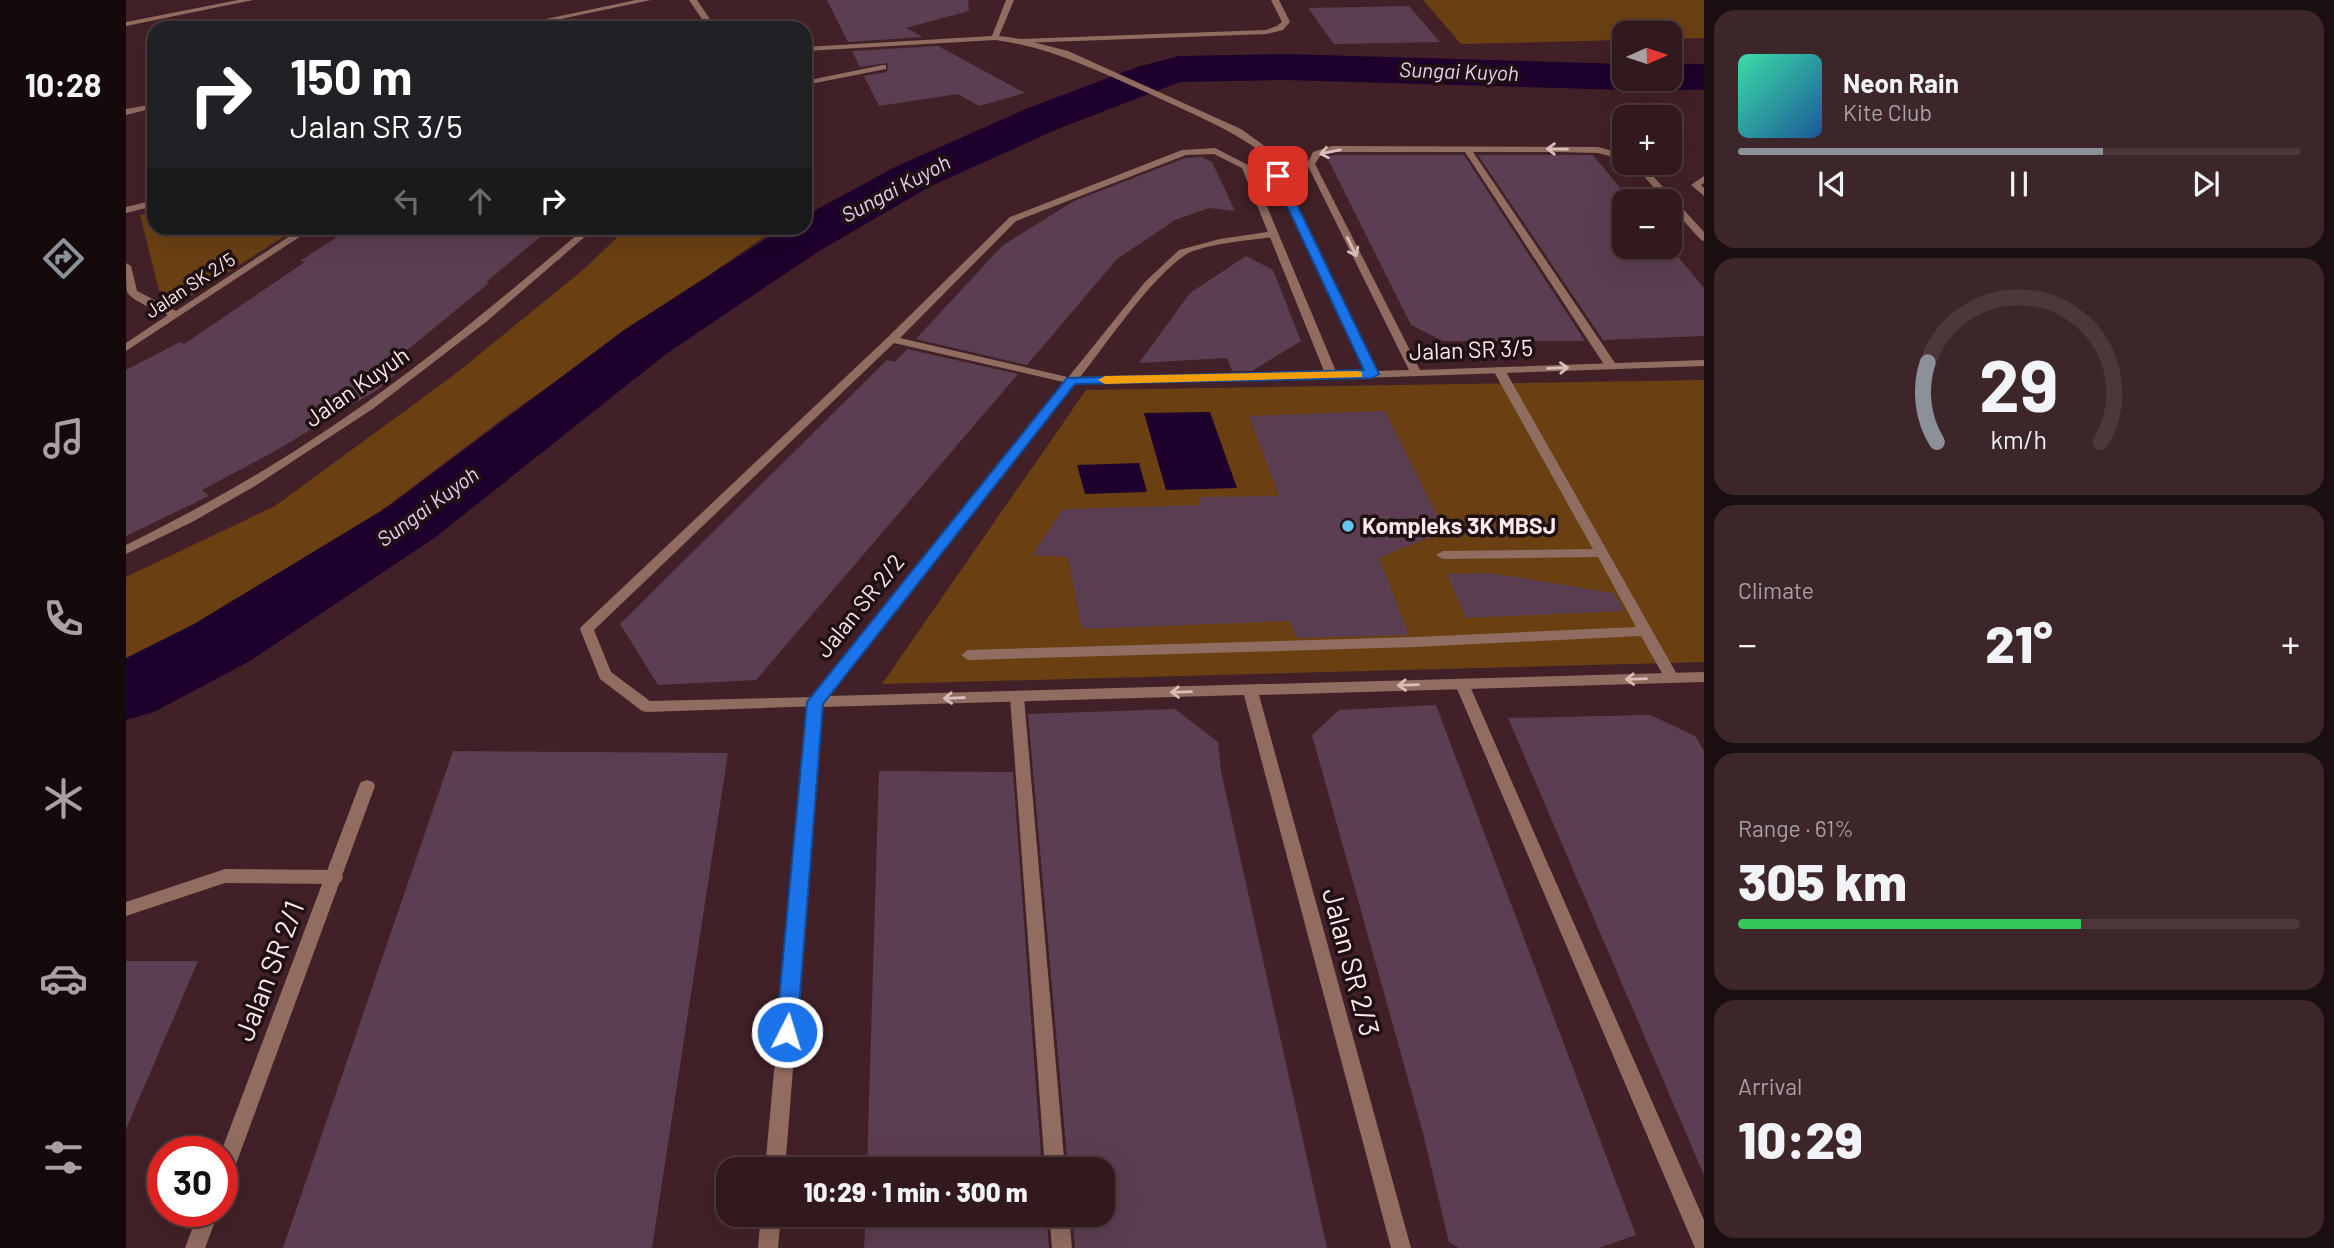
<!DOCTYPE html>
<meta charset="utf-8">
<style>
body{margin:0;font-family:Barlow,sans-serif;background:#3d262a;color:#f1f3f6;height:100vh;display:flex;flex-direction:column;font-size:26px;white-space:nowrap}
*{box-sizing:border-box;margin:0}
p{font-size:23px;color:#a8a0a4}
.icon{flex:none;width:38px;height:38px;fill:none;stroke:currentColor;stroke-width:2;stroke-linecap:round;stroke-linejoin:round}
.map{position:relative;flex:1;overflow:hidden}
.panel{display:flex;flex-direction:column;gap:10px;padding:10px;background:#1b0e10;width:630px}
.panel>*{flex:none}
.guide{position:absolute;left:21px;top:21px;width:665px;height:214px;border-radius:21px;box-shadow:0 7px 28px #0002,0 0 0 2px #4c383b;background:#202124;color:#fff;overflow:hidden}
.needle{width:46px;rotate:87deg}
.fabs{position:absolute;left:1486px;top:21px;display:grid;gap:14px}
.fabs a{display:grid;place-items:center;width:70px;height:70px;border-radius:14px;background:#31191d;box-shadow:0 7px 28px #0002,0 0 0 2px #4c383b;font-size:35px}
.speed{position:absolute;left:21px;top:1136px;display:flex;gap:14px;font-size:35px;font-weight:700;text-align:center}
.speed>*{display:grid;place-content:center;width:91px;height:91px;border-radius:50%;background:#31191d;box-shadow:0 7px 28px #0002,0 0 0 2px #4c383b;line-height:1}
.speed .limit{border:10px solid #d22;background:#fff;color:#111}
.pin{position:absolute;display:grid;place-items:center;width:60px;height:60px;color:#fff;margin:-30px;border-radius:14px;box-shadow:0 4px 10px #0006}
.me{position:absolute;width:77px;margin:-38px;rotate:5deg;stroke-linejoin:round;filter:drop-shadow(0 0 5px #0008)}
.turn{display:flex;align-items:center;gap:24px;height:147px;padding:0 28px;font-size:32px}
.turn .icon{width:91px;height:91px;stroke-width:2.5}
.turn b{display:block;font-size:49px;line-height:60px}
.lanes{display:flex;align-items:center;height:66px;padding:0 28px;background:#0003;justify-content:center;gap:35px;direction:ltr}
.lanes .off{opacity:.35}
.big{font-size:52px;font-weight:800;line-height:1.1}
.panel .widget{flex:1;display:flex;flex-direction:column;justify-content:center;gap:10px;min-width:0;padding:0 24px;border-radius:21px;background:#3d262a}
.panel .dial{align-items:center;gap:0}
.dial svg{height:182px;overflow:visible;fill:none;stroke:#4c383b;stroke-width:7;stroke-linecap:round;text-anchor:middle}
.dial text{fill:#f1f3f6;stroke:none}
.song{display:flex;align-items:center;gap:21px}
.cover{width:84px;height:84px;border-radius:10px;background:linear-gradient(135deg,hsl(160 70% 55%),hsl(210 70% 35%))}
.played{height:7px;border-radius:4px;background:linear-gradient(90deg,#8c9099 65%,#4c383b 65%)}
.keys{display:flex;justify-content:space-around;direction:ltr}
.heat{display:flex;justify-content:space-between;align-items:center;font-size:38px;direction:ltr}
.charge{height:10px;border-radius:5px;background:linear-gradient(90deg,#34c759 61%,#4c383b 0)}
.trip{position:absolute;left:590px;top:1157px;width:399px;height:70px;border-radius:21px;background:#31191d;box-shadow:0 7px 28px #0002,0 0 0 2px #4c383b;font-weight:800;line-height:70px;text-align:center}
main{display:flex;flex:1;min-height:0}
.tabs{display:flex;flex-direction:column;width:126px;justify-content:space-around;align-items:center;background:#140a0c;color:#a8a0a4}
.tabs .icon{width:49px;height:49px}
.tabs .current{color:#8c9099}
.tabs b{font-size:32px;color:#f1f3f6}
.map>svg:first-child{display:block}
</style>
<main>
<nav class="tabs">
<b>10:28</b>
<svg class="icon current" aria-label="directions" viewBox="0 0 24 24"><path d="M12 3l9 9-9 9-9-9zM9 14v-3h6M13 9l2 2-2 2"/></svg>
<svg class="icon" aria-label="music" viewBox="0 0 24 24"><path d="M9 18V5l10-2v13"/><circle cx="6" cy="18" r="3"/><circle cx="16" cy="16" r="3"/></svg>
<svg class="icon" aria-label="phone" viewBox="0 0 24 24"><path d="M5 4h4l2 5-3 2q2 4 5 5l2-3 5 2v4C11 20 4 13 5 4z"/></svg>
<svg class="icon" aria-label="climate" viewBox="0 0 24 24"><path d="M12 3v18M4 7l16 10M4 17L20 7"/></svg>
<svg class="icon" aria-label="car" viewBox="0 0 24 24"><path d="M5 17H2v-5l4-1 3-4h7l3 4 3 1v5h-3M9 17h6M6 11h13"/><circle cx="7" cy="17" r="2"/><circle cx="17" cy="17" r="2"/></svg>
<svg class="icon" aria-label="filters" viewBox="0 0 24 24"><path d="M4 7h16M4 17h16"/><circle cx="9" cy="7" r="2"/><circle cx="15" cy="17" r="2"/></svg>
</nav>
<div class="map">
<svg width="1578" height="1248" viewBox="0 0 1578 1248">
<rect width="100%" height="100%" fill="#412127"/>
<!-- green -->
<path fill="#6a4013" d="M1297,0H1578V38L1544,39V33H1498V40L1335,44Z
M28,211V228H171L54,303L33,290L14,215Z
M501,228H651L383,414L198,554L0,674V577L149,506L328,375L457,270Z
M1578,380V662L756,684L960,390Z"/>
<!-- water -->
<path fill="#1e002c" d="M1084,412L1111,488L1040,490L1018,413Z
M1013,463L1021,492L959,494L951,465Z"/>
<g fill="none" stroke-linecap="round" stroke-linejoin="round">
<!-- river -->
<path fill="#1e002c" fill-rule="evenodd" d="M1159,54L1498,64V79H1518L1513,86L1498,90L1159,80L1054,82L934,128L805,186L693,251L540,354L311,536L122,662L28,712L0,720V658L68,624L263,506L498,330L655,229L679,228V216L771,166L902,108L1011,67L1053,56Z
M1544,64H1578V90H1544L1529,86L1524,79H1544Z"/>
</g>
<!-- building -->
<path fill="#5b3e51" d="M701,0H842L843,11L780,28L797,37L722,42Z
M1283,6L1314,42L1208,44L1182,8Z
M812,46L899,93L853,106L832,94L753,106L738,76L761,72L762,63L734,67L726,51Z
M1207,155H1338L1459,341H1317L1285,325L1201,157Z
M1352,155H1467L1505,201H1498V247H1544L1578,288V336L1477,340Z
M1076,157L1086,162L1109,211L1083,208L1049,220L991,259L901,365L790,339L876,246L906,227L948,201L1059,158Z
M225,228H425L360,282L363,283L269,360L283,363L251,390L149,451L76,490L83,496L0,536V370L54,342L58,344L179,262L174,261Z
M1120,256L1147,270L1175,341L1126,371H1106L1101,358L1013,363L1064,293Z
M781,349L892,374L630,680L532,685L494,624L761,360L769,362Z
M1259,411L1319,531L1253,558L1283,635L1170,638L1164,621L956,629L942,557L906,555L937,509L1074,505V497L1153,496L1123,416Z
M1364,573L1488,593L1498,611L1340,618L1321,574Z
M1310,705L1510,1235L1473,1248H1333L1323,1242L1297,1133L1186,735L1213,710Z
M1049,709L1092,742L1095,771L1201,1248H949L946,1214H976V1169H942L902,714Z
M1524,715L1569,736L1578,751V1175L1382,718Z
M327,751L602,753L526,1248H157Z
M753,771L887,772L916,1169H741Z
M0,961H72L0,1129Z
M740,1214H920L923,1248H738Z"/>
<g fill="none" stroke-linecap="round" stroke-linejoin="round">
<!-- service -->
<path fill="#916c61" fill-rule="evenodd" d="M1145,0H1153L1164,22L1157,30L1141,34L895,43L891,41L895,39L1140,30L1151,26L1156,22Z
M757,65H760V69L679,85V81Z
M1338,147L1345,149L1491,366L1489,368H1481L1479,366L1337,149Z
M1089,148L1124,166L1212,376L1210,378H1202L1200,376L1116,168L1088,154L1060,155L890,221L774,338L950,379V383L946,384L768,343L468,630L485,672L524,701L689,697L694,698L696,702L694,706L521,712L516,711L474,679L454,629L456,626L762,337L884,217L1056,150Z
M1578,176V183L1575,185L1578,188V196L1565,185Z
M1373,367L1379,370L1553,678L1551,682H1541L1515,636L1289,647L842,660L835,655L842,650L1289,637L1510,627L1472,557L1317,559L1310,555L1317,551L1467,549L1367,370Z
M1336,679L1341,680L1343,684L1578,1220V1248H1569L1329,684L1331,680Z
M891,692L896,693L898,697L939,1169H919L884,697L886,693Z
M99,869L209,870L215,872L217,877L215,882L209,884L99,883L0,916V902Z
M923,1214H943L946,1248H926Z"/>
<!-- minor -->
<path fill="#916c61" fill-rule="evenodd" d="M112,0H127L0,26V22Z
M510,0H525L392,28H377Z
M563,0H571L590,28H582Z
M880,0H888L873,36L895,39L942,51L1115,129L1144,150L1250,371L1283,370L1181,164L1187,152L1206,146L1472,147L1498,154V160L1472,153L1434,152H1207L1194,156L1189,164L1294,370L1578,360V366L1206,379L949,384L702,696L1578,672V682L1133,695L1285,1248H1265L1118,695L696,707L659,1169H639L682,702L684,698L1019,282L1053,250L1094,239L1148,231L1153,234L1148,237C1126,240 1076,244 1059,255C1023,280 982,342 954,377L1239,371L1137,153C1101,127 1062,112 1022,93C972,71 924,47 869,40L679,51V47L866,36Z
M28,104V108L0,115V109Z
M1506,163H1515L1578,232V241L1575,240L1544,206V201H1540Z
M28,200V206L0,213V207Z
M176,228H187L0,351V343L42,315C33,311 7,302 1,292C0,286 0,271 0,263L5,266L11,291L50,311Z
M459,228H469L360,322L248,408L129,486L68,521L0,554V545C62,514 123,481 181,443C280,379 370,304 459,228Z
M241,780L247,782L249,786L106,1175L103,1182L96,1185L95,1152L233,786L235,782Z
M73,1211H93L79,1248H59Z
M635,1214H655L652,1248H632Z"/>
</g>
<!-- one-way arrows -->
<defs><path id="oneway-shaft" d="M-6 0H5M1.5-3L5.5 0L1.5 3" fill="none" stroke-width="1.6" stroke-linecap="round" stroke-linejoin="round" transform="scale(1.75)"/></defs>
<g stroke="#d8bdbb">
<use href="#oneway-shaft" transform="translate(1431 149) rotate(-179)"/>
<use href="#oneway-shaft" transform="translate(1204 152) rotate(169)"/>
<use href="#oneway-shaft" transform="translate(1226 247) rotate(64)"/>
<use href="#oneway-shaft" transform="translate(1432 368) rotate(-2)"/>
<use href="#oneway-shaft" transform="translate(1510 679) rotate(178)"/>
<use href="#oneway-shaft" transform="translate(1282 685) rotate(178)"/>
<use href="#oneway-shaft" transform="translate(1055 692) rotate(178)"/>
<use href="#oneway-shaft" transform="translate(828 698) rotate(178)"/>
</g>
<!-- route -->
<path fill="#1a73e8" stroke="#114b97" stroke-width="2" d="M1152,173L1157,176L1253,374L1246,378L949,384L697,704L671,1032L668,1038L661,1041L654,1038L650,1032L681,702L941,378L1238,370L1147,176Z"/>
<!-- slow -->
<path fill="#f59e0b" d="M1231,371L1236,372V377L979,384L972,380L979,376Z"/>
<!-- markers -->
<circle fill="#66c4ef" stroke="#1f1013" stroke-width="2.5" cx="1222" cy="526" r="7"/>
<g text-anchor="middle" stroke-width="7" stroke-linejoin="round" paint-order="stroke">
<!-- far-street labels -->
<g font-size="19" fill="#fee8eb" stroke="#1f1013">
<text transform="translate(64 285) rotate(-33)" y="7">Jalan SK 2/5</text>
</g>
<!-- far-water labels -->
<g font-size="21" font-style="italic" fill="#e8d0f6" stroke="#1f1013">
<text transform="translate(1333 72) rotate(2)" y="7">Sungai Kuyoh</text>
<text transform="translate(770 189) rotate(-28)" y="7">Sungai Kuyoh</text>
<text transform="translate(302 507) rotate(-36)" y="7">Sungai Kuyoh</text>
</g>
<!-- street labels -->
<g font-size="23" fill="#fee8eb" stroke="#1f1013">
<text transform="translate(1345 350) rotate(-2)" y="8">Jalan SR 3/5</text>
<text transform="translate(231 387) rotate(-35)" y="8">Jalan Kuyuh</text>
<text transform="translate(734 606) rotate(-51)" y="8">Jalan SR 2/2</text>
</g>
<!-- poi labels -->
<g font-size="23" font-weight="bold" fill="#fee8eb" stroke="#1f1013" text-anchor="start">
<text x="1236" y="534">Kompleks 3K MBSJ</text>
</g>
<!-- near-street labels -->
<g font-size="28" fill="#fee8eb" stroke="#1f1013">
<text transform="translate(1225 962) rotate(75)" y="10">Jalan SR 2/3</text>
<text transform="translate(143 971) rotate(-69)" y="10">Jalan SR 2/1</text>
</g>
</g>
</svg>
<div class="fabs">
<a><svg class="needle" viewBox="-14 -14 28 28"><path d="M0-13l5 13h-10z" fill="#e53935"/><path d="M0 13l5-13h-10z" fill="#a8a0a4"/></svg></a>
<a>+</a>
<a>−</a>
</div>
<div class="speed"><div class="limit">30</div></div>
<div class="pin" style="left:1152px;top:176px;background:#d93025"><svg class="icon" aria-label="arrive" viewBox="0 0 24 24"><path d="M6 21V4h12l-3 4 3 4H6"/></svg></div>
<svg class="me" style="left:661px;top:1032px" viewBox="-20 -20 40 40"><circle r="17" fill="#1a73e8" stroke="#fff" stroke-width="3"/><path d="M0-11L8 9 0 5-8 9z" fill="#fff"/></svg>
<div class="trip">10:29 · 1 min · 300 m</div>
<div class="guide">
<div class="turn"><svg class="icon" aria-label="right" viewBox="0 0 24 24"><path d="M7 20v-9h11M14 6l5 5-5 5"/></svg><div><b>150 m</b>Jalan SR 3/5</div></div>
<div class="lanes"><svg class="icon off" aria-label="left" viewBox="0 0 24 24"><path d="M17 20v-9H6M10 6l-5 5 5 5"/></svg><svg class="icon off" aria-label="ahead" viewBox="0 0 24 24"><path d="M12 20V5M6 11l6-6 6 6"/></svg><svg class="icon" aria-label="right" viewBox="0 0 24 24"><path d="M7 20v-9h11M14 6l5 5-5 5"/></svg></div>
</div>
</div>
<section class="panel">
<div class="widget">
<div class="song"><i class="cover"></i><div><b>Neon Rain</b><p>Kite Club</p></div></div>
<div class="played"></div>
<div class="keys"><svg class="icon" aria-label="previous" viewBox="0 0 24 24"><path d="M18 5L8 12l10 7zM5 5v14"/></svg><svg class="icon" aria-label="pause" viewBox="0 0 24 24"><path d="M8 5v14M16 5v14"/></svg><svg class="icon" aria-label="next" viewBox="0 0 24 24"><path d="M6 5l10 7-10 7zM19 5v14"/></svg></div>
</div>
<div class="widget dial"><svg viewBox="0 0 100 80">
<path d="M14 69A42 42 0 1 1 86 69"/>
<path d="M14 69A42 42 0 0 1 10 34" stroke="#8c9099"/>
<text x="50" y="56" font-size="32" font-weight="700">29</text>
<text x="50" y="72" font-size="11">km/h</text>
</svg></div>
<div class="widget"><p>Climate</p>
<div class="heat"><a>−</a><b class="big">21°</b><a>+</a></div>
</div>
<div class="widget"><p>Range · 61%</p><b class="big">305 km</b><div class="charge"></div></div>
<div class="widget"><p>Arrival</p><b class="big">10:29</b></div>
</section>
</main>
